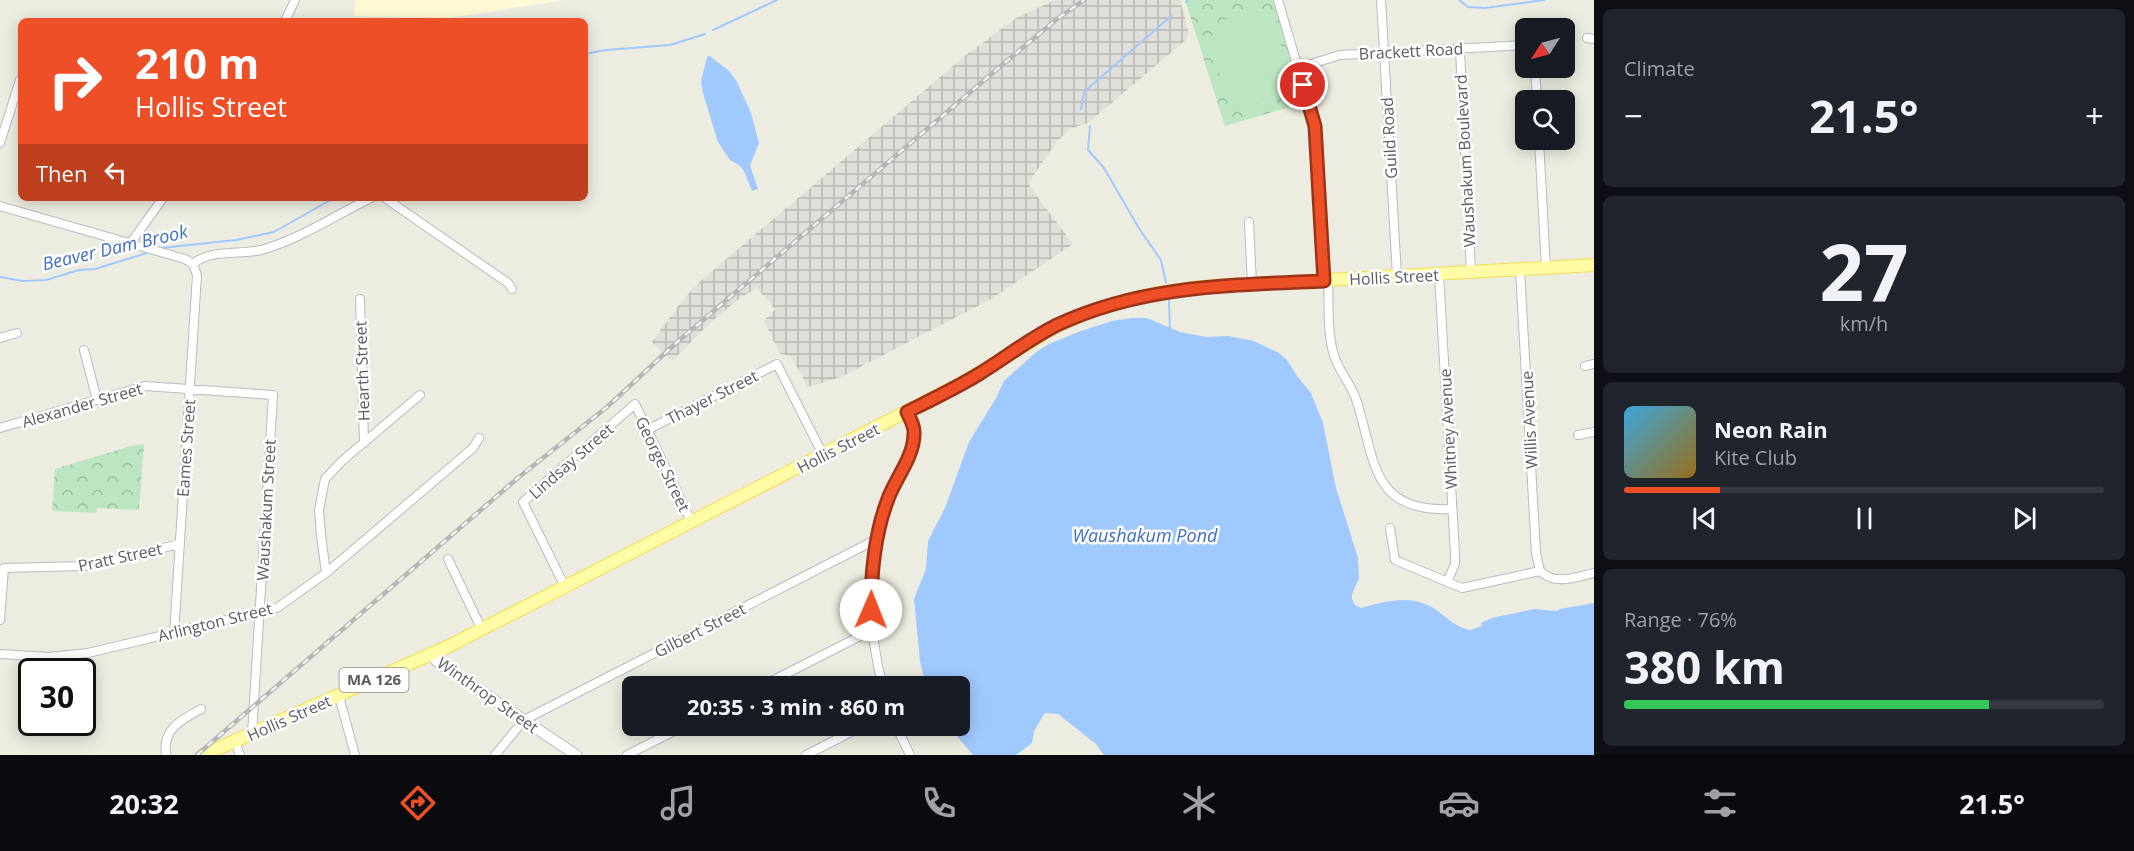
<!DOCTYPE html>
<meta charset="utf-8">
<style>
body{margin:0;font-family:"Open Sans",sans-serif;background:#20242c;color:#f1f3f6;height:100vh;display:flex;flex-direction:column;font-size:22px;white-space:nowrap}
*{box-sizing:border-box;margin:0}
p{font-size:20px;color:#9ea1a6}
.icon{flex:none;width:33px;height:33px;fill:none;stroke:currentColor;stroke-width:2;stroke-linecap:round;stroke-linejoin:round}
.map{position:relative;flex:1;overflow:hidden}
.details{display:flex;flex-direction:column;gap:9px;padding:9px;background:#0d0f14;width:540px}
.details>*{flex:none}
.top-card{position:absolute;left:18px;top:18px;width:570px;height:183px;border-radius:9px;box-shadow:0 3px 15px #0003;background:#ee4f26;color:#fff;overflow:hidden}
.needle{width:39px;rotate:234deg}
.buttons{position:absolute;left:1515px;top:18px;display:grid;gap:12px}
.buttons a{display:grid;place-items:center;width:60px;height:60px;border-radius:9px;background:#171b24;box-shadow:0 3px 15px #0003;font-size:30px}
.speed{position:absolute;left:18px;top:658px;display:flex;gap:12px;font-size:30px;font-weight:700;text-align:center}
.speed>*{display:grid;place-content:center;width:78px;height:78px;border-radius:50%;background:#171b24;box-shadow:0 3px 15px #0003;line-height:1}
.speed .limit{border:3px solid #111;border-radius:9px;background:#fff;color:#111}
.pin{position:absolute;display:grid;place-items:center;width:51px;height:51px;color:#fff;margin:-26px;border:3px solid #fff;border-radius:50%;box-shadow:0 2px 6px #0007}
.me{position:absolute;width:66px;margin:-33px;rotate:1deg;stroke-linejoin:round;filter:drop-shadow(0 0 4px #0008)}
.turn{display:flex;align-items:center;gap:21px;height:126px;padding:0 18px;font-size:27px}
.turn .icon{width:78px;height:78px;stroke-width:2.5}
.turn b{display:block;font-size:42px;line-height:51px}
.then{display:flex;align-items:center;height:57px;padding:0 18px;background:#0003;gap:12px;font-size:22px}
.big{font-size:45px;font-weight:700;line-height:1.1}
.details .card{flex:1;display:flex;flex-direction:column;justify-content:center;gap:9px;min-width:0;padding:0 21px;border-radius:9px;background:#20242c}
.details .dial{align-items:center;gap:0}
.dial b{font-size:78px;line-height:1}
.song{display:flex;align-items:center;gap:18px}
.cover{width:72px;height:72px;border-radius:9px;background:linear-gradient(135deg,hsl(200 70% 55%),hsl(40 70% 35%))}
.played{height:6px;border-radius:3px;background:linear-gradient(90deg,#ee4f26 20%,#363941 20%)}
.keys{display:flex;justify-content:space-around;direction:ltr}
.heat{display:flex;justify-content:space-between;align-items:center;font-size:33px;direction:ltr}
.charge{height:9px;border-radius:4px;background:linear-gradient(90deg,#34c759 76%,#363941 0)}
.trip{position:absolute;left:622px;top:676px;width:348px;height:60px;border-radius:9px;background:#171b24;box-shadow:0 3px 15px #0003;font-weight:700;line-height:60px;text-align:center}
.tabs{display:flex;height:96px;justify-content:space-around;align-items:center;background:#090b0e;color:#9ea1a6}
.tabs .icon{width:42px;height:42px}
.tabs .current{color:#ee4f26}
.tabs b{font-size:27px;color:#f1f3f6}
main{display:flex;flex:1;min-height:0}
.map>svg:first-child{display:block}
</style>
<main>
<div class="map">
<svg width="1594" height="755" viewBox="0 0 1594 755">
<defs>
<pattern id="industrial-grid" width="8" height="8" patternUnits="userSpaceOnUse" patternTransform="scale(1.5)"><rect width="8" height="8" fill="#e1dfd9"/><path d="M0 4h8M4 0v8" fill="none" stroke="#b9b8b4"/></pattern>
<pattern id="park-crowns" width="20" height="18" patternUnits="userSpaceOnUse" patternTransform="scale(1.5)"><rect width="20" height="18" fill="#bce6c2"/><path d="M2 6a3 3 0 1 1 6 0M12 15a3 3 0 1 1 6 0" fill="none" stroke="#9cbea1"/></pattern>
</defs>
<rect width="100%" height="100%" fill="#edece1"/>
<!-- commercial -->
<path fill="#fffad5" d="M356,0H564L449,18L354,16Z"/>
<!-- industrial -->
<path fill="url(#industrial-grid)" d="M1055,0H1180L1189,33L1186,40L1088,123L1069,129L1055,144L1029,182L1030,187L1073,244L991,299L841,377L808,387L791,356L780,354L764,321L775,309L757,288L740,298L710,323L672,361L652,342L678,306L697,284L966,55L1016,18Z"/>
<!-- park -->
<path fill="url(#park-crowns)" d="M1185,0H1273L1303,103L1225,126Z
M144,444L139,510L97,508L96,513L52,511L55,469L134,445Z"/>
<!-- pitch -->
<path fill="#bce6c2" d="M1246,12L1274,26L1293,80C1278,102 1258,106 1233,104C1215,65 1212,63 1223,20Z"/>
<!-- water -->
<path fill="#a0c9ff" d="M710,56L729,71L737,82L751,113L759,143L750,165L758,189L752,191L744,171L740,166L730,160L718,142L703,93L701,82L707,57Z
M1131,318H1147L1180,332L1207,337L1228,336L1254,341L1279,353L1287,360L1297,376L1311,393L1323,423L1336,488L1358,558L1359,578L1352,594V599L1355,605L1361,608C1387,601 1413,593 1438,611C1448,619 1456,627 1470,630L1482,626L1481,623L1492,618L1534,609L1557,611L1560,609L1594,603V755H1104L1096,744L1058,714L1045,713L1034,731L1032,743L1016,755H973L948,726H960V687H926L920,661L914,599L926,569L928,541L945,508L969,442L996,398L1004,381L1035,353L1047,345L1078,332L1112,321Z"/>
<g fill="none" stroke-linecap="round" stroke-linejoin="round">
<!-- stream -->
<path stroke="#a0c9ff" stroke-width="2" d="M1459,0L1468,7L1485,8L1544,0
M1186,2L1188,0
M713,30L777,0
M585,54L606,50L670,45L705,34
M1081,109L1084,92L1171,16
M1090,126L1088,150L1104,168L1140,230L1161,260L1166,283
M161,248L236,240L274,232L334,198
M0,277L23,281L46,280L79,270L95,269L150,252
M1169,300L1170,331"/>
<!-- street casing -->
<g stroke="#b9bbc1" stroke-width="10">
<path id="street" d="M1278,0L1315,126L1324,281
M1381,0L1397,276
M285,21L295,0
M1587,38L1594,39
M1460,49L1471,272
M1298,68L1340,55L1526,45
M1535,68L1537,100
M1539,140L1546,268
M0,143L20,80
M385,198L508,283L512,289
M0,206L185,259L193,264
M1249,222L1252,285
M130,244L163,198
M193,264C210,249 239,255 261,250C298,240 336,215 371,198
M1520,270L1536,553L1540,571
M1439,274L1455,554V564L1447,582
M1328,280C1329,303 1327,337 1335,358C1340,373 1351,384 1356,399C1376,459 1369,513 1452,509
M360,299L364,443
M0,338L17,333
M84,350L97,400
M1585,366L1594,364
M0,428L145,386L273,395L252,734
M647,430L777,364L823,455
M1578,435L1594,432
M1390,528L1395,560L1462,588L1540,571
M448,559L482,630
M1540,571C1555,586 1576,577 1594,573
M326,573L321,535L319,510L325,479L342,461L420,395
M565,587L523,502L635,404L692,523
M0,620L4,568L84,566L180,544
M174,634L197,275L193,264
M0,654L49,657L88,653L277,608L326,573L473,448L479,438
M760,687L872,630
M883,687C870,639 868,590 876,542C879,527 883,511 888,497C896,479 914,453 914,434C914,426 910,419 907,412
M339,696L355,755
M896,726L910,755
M235,742L240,755
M166,755C162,729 181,720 201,709
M495,755L524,720L877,539
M627,755L684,726
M806,755L863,726"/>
</g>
<!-- secondary casing -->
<g stroke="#babcc4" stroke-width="12">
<path id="secondary" d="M431,655L439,663L576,755"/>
</g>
<!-- primary casing -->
<g stroke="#f5dc52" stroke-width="14">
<path id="primary" d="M203,755L447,647L964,382L1056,326L1091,311L1130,299L1158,293L1202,287L1594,265"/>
</g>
<!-- street -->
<use href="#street" stroke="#fff" stroke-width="8"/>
<!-- secondary -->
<use href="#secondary" stroke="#fff" stroke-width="10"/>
<!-- primary -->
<use href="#primary" stroke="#fffca5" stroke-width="12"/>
<!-- rail casing -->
<g stroke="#b5b6b6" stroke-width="4.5">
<path id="rail" d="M197,755L519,477L607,407L675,344L1008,60L1057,19L1084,0"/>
</g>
<!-- rail -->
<use href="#rail" stroke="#fff" stroke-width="2" stroke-dasharray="7" stroke-linecap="butt"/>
</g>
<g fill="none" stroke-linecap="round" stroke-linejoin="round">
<!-- route casing -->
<g stroke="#9b3319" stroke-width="15">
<path id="route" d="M871,610C871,573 874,535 888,499C895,479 914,457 914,434C915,426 910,419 907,412C931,400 956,388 979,374C1005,358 1029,339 1057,325C1142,285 1232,285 1324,281L1315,126L1303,85"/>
</g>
<!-- route -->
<use href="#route" stroke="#ee4f26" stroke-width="10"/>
</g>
<g text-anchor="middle" stroke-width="5" stroke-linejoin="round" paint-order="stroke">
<!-- shield labels -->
<rect fill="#fff" stroke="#8c8e92" stroke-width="1.5" x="339.5" y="668" width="69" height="24" rx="4.5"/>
<g font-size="15" font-weight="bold" fill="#5a5d63">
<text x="374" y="685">MA 126</text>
</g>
<!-- street labels -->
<g font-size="16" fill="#5a5d63" stroke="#fff">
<text transform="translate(1411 51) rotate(-3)" y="6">Brackett Road</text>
<text transform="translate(1389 138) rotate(-93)" y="6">Guild Road</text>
<text transform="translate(1465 161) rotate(-93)" y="6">Waushakum Boulevard</text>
<text transform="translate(1394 277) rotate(-3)" y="6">Hollis Street</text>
<text transform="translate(362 371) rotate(-92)" y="6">Hearth Street</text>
<text transform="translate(712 397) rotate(-27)" y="6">Thayer Street</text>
<text transform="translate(82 405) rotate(-16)" y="6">Alexander Street</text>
<text transform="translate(1529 420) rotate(-93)" y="6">Willis Avenue</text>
<text transform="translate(1448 429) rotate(-93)" y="6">Whitney Avenue</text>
<text transform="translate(186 448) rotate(-86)" y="6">Eames Street</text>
<text transform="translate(838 448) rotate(-27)" y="6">Hollis Street</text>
<text transform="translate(571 461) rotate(-41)" y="6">Lindsay Street</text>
<text transform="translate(663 464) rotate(64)" y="6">George Street</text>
<text transform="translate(266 510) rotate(-87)" y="6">Waushakum Street</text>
<text transform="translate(120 557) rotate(-12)" y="6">Pratt Street</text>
<text transform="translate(215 622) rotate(-14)" y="6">Arlington Street</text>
<text transform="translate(700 630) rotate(-27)" y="6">Gilbert Street</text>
<text transform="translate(488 695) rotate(35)" y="6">Winthrop Street</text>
<text transform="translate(289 718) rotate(-24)" y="6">Hollis Street</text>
</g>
<!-- water labels -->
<g font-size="18" font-style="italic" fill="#3f6fc6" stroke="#fff">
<text transform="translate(115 248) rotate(-13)" y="6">Beaver Dam Brook</text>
<text x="1145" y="542">Waushakum Pond</text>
</g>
</g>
</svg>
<div class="buttons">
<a><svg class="needle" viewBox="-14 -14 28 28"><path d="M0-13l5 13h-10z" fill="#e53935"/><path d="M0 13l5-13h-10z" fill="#9ea1a6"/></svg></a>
<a><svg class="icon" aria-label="search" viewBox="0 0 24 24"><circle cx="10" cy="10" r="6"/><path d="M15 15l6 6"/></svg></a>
</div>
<div class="speed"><div class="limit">30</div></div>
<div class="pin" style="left:1303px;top:85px;background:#d93025"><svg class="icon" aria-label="arrive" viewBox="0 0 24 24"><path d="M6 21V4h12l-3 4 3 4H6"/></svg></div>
<svg class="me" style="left:871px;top:610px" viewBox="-20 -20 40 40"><circle r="19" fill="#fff"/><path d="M0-13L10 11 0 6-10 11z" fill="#ee4f26"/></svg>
<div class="trip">20:35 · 3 min · 860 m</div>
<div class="top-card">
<div class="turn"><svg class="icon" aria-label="right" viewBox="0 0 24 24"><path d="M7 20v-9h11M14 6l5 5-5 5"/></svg><div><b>210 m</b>Hollis Street</div></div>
<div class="then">Then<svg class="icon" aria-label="left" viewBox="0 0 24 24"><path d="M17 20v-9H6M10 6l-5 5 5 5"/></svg></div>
</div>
</div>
<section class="details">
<div class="card"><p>Climate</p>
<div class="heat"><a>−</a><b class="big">21.5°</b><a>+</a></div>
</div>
<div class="card dial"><b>27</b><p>km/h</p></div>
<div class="card">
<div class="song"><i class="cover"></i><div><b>Neon Rain</b><p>Kite Club</p></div></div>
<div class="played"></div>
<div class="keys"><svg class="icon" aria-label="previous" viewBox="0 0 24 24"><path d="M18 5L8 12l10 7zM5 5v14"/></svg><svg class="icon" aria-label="pause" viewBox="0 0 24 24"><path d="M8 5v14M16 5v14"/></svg><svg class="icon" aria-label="next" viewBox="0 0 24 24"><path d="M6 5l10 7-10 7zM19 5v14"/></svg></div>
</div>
<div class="card"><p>Range · 76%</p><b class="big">380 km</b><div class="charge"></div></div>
</section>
</main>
<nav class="tabs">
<b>20:32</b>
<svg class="icon current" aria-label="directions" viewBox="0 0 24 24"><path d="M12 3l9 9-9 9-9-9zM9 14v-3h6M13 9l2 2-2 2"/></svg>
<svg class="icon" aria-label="music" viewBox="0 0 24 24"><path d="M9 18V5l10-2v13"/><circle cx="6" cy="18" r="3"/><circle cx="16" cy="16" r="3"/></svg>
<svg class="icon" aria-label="phone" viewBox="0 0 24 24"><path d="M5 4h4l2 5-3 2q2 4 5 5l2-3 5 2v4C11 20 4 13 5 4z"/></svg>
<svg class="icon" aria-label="climate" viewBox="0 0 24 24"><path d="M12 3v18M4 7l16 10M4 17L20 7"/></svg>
<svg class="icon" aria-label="car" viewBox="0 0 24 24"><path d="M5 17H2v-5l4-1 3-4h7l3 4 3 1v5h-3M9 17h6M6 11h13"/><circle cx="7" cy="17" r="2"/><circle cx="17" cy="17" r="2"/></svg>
<svg class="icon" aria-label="filters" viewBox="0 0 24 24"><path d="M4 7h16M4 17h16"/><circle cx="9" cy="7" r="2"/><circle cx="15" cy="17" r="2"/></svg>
<b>21.5°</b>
</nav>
